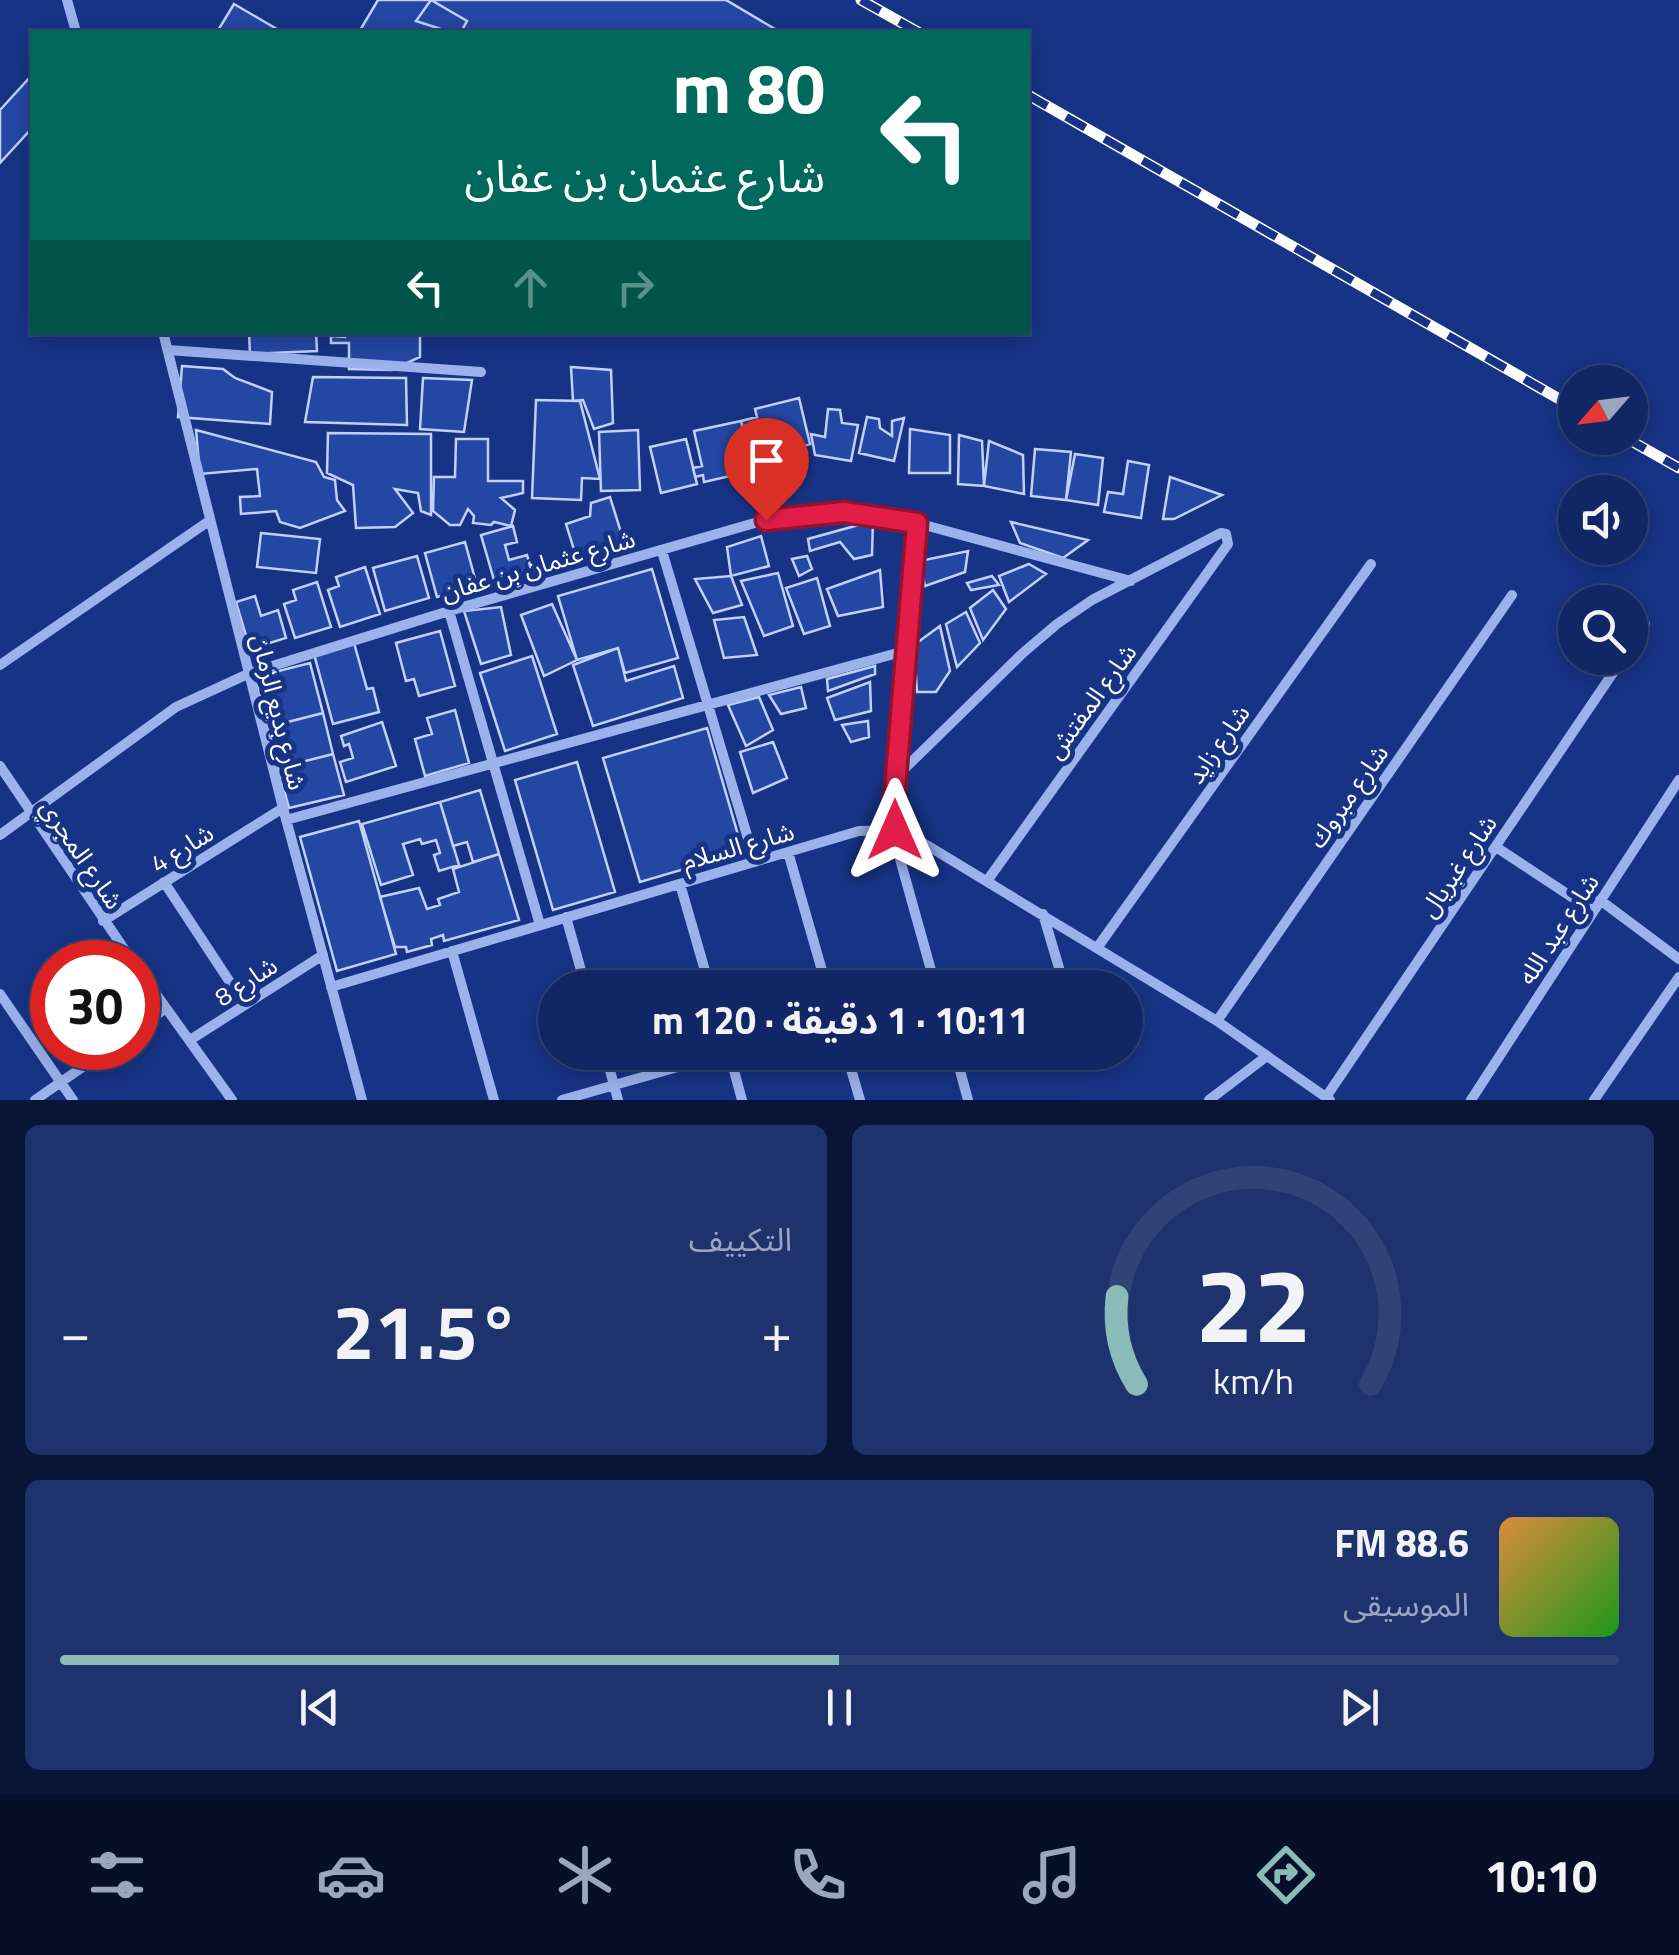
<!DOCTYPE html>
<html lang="ar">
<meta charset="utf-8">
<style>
body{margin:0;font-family:"Titillium Web","Noto Sans Arabic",sans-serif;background:#1e326d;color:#f1f3f6;direction:rtl;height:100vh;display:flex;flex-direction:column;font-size:38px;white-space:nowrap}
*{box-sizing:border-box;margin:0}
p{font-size:32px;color:#9ca5bf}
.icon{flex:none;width:55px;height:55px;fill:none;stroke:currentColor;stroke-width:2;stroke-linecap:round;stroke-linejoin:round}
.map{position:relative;height:1100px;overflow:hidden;direction:ltr}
.sheet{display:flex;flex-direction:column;gap:25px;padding:25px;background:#091537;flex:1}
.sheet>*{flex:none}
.top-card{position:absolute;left:30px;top:30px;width:1000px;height:305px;border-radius:0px;box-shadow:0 5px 25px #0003,0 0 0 2px #304378;direction:rtl;background:#00695c;color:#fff;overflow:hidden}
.needle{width:65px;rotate:242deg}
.fabs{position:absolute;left:1558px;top:365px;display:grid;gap:20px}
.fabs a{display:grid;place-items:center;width:90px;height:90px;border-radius:50%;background:#112664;box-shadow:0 5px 25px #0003,0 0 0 2px #304378;font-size:50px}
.speed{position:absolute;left:30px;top:940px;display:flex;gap:20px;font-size:50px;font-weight:700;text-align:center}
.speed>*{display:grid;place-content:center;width:130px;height:130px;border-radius:50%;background:#112664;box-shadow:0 5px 25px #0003,0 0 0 2px #304378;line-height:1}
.speed .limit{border:15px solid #d22;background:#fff;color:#111}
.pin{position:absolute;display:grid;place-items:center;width:85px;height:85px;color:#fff;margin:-102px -42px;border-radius:50% 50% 50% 0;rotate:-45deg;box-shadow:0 0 10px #0007}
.pin .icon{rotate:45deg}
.me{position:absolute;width:110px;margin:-55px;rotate:0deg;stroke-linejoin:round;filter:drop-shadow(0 0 8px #0008)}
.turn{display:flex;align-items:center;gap:35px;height:210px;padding:0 40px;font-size:45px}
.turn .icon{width:130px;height:130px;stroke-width:2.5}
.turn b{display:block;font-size:70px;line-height:85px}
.lanes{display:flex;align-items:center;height:95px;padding:0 40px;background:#0003;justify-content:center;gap:50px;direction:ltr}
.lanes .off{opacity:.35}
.big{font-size:75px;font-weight:700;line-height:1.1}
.sheet .card{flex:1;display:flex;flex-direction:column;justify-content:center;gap:15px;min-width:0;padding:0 35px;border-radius:15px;background:#1e326d}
.sheet .dial{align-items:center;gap:0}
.dial svg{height:260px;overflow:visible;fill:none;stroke:#304378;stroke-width:7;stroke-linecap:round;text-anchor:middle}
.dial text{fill:#f1f3f6;stroke:none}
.song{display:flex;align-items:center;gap:30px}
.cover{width:120px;height:120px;border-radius:15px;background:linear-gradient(135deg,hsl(30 70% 55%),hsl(120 70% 35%))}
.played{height:10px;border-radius:5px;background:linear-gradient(90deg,#8bbbb9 50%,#304378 50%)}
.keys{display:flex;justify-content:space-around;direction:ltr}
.heat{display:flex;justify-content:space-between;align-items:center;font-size:55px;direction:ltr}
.sheet .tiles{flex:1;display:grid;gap:25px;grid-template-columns:1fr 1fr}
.card:last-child{grid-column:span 2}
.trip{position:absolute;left:538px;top:970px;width:605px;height:100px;border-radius:50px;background:#112664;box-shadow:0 5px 25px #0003,0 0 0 2px #304378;font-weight:700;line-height:100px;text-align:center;direction:rtl}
.tabs{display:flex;height:160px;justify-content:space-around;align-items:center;background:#070f28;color:#9ca5bf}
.tabs .icon{width:70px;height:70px}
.tabs .selected{color:#8bbbb9}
.tabs b{font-size:45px;color:#f1f3f6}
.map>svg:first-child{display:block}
</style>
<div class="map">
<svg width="1679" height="1100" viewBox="0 0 1679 1100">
<rect width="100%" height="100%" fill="#173385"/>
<!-- building -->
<path fill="#2547a4" stroke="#c1d1fa" stroke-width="2.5" d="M378,0H726L780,32H359Z
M431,0L467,21L461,32H450L416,21Z
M234,4L282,32H217Z
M32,75V128L0,163V110Z
M249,332H316L317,351L250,354Z
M345,332H420V357L392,370L349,369V343H331V336L345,337Z
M182,366L223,369L235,378L272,392L270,424L178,417Z
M571,367L611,370L613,423L594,429L583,400L573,401Z
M313,377L406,378L407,425L305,422Z
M423,378L472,380L464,432L420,429Z
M799,398L810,444L802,446L803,450L750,458L741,421L757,417L755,409Z
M536,400L580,401L600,479L582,478L581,500L532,498Z
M828,409L840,410L842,423L858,425L851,461L815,455L811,434L825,437Z
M867,417L879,419L880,428L892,436V421L904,418L894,461L859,453Z
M741,421L750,458L762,455L765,468L704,482L703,475L695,477L693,468L702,466L694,431Z
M910,429L950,435V473H909Z
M196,430L316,462L324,477L335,480L337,500L345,511L300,528L280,522L276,511L241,514L240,497L260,496L257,469L200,474Z
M638,430L640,490L601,491L599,432Z
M328,433L431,434V515L421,511L418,493L395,489L413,513L395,527L356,528L353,485L327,473Z
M959,435L982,441L984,486L958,484Z
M456,439H488V481H523V493L501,498L515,510L511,526L494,522L491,525L473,523L474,516L468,509L460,525H450L433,511L434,477H455Z
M686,439L697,484L661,493L650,447Z
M989,441L1023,455L1024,494L984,486Z
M1035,449L1071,452L1066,500L1031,496Z
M1075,454L1103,458L1098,505L1066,500Z
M1128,461L1149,465L1141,518L1104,512L1108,492L1123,494Z
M1170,477L1222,495L1174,519H1163Z
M610,497L624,542L576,556L566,524L590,516L591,503Z
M873,521L872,555L854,559L840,542L810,551L808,539Z
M1011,522L1088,540L1063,558L1020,543Z
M513,526L517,542L505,545L509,560L527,555L531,569L494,580L481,535Z
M261,533L320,539L316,573L257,567Z
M761,536L769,566L731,576L727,547Z
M465,542L477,586L437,597L425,553Z
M968,551L965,572L925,586L920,561Z
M417,556L429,598L385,611L373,568Z
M807,556L812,569L799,576L792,559Z
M1029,564L1046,574L1009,602L999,576Z
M365,567L380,614L340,627L328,590L339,586L336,577Z
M652,569L678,658L625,673L618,648L577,660L558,596Z
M880,570L883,607L838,616L827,589Z
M778,573L793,626L764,636L741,581Z
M731,576L742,605L713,613L695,579Z
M992,576L999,585L971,590L967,583Z
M817,578L830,626L804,634L786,588Z
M317,582L331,627L295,638L284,604L296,600L293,590Z
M993,590L1006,609L983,640L970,608Z
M255,596L261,616L278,610L286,638L250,649L236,602Z
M552,604L577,660L544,676L521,615Z
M501,607L511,655L481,664L464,611Z
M966,612L980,643L957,667L946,624Z
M744,617L757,655L724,658L714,620Z
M940,626L950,671L936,692H917L914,645Z
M440,631L455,686L419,696L414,679L406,681L396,643Z
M354,643L367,689L373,688L379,712L333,724L314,654Z
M618,648L626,681L674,666L683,698L593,726L573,665Z
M532,656L557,734L505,751L480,673Z
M310,663L323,713L268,727L255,677Z
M875,666V674L828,691L827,679Z
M870,682L871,711L835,720L827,698Z
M801,687L806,708L781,714L769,695Z
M759,697L773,730L746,746L728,705Z
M455,710L469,763L425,776L415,739L432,734L427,718Z
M323,713L333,754L278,768L268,727Z
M868,721L869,737L851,742L842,725Z
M382,722L396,766L346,782L340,762L353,758L349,744L344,746L341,736Z
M707,728L743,852L640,882L603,758Z
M773,742L787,778L753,793L740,752Z
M333,754L344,795L289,808L278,768Z
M577,762L615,892L553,910L515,780Z
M480,790L499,854L473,862L467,842L453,846L440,802Z
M440,802L459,865L439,871L434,855L440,853L436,840L422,844L420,839L403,844L413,875L381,885L362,824Z
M359,821L396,954L337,971L300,837Z
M499,854L519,920L444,941L443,935L431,939L432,945L407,952L406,947H395L380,897L419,888L427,909L440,905L438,899L459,892L453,869Z"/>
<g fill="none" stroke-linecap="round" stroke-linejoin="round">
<!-- street -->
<path stroke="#9cb2ed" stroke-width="10" d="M67,0L76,32
M163,332L283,808L362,1100
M168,350L481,372
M917,523L893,800L898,852L936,988
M662,551L755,862
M449,611L540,925
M1630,646L1645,624
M0,665L209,521
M0,766L133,962
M895,778L1024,652L1057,624L1092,600L1221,533L1226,534L1228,544L987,881
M286,820L905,651
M0,835L176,707L250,673L449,611L765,520L844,512L917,523L1131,581
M1496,847L1593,911
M788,852L827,988
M164,882L245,1005
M680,884L710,988
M1600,900L1679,959
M1043,914L1065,988
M566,917L586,988
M103,921L283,808
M1097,948L1371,564
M452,951L494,1100
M138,969L232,1100
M331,987L859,831L895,830L910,835L1217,1021L1330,1100
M0,994L73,1100
M1217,1021L1512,595
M138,1028L166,1008
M190,1040L323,955
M605,1052L618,1100
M729,1052L742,1100
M846,1052L860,1100
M955,1052L968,1100
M1084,1052L1086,1061
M1326,1097L1623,658
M35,1100L110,1048
M562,1100L730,1052
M1209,1100L1267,1056
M1471,1100L1679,780
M1594,1100L1679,977"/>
<!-- rail casing -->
<g stroke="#fff" stroke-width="11">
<path id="rail" d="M861,0L918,32
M1028,95L1575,408
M1626,438L1679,468"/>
</g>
<!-- rail -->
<use href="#rail" stroke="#173385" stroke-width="8" stroke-dasharray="22" stroke-linecap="butt"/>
</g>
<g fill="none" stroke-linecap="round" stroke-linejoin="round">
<!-- route casing -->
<g stroke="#92132f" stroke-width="25">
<path id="route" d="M766,520L844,512L917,523L894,800L895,830"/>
</g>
<!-- route -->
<use href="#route" stroke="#e11d48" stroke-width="18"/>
</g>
<g text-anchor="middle" stroke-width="10" stroke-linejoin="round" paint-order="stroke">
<!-- street labels -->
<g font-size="25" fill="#fff" stroke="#173385">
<text transform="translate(538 565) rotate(-16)" y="9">شارع عثمان بن عفان</text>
<text transform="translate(1091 701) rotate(-54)" y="9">شارع المفتش</text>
<text transform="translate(279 712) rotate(76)" y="9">شارع بديع الزمان</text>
<text transform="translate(1218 744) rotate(-55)" y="9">شارع زايد</text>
<text transform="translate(1348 796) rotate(-55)" y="9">شارع مبروك</text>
<text transform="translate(738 846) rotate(-16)" y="9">شارع السلام</text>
<text transform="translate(182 848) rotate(-32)" y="9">شارع 4</text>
<text transform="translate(82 854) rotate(56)" y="9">شارع المجري</text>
<text transform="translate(1458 866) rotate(-56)" y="9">شارع غبريال</text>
<text transform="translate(1558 929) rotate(-57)" y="9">شارع عبد الله</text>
<text transform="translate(246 981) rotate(-33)" y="9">شارع 8</text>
</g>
</g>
</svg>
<div class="fabs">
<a><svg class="needle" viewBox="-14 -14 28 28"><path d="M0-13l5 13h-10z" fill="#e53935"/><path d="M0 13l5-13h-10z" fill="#9ca5bf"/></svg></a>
<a><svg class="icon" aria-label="sound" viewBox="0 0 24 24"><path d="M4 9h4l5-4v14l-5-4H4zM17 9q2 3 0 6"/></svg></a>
<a><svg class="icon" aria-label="search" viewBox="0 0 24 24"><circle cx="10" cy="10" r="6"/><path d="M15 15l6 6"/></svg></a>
</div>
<div class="speed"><div class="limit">30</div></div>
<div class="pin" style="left:766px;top:520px;background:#d93025"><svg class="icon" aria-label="arrive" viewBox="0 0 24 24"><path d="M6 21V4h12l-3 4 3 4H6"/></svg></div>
<svg class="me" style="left:895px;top:830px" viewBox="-20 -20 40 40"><path d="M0-17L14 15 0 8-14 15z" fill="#e11d48" stroke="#fff" stroke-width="4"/></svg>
<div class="trip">10:11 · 1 دقيقة · 120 m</div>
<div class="top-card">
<div class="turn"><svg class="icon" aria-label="left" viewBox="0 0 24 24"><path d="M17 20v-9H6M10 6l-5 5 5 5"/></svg><div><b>80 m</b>شارع عثمان بن عفان</div></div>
<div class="lanes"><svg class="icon" aria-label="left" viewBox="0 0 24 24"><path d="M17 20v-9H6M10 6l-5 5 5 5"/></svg><svg class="icon off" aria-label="ahead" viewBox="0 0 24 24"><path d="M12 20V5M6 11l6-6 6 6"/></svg><svg class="icon off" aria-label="right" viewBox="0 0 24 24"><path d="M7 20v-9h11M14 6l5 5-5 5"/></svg></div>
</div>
</div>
<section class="sheet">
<div class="tiles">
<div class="card dial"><svg viewBox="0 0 100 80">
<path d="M14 69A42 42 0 1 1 86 69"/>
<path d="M14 69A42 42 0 0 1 8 42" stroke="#8bbbb9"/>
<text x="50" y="56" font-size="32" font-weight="700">22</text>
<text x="50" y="72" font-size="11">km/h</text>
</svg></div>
<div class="card"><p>التكييف</p>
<div class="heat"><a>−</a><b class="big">21.5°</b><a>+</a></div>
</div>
<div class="card">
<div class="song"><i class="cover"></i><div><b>88.6 FM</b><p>الموسيقى</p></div></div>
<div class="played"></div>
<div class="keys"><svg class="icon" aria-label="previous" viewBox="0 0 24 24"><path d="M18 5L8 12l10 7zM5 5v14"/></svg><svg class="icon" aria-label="pause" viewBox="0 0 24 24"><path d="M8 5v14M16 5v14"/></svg><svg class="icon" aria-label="next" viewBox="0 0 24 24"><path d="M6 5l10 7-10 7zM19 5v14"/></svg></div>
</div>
</div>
</section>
<nav class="tabs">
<b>10:10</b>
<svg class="icon selected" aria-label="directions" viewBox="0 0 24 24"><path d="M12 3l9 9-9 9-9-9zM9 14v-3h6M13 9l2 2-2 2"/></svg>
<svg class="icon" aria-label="music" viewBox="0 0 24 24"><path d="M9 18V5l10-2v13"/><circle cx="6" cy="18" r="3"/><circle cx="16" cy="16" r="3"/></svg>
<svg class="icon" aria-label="phone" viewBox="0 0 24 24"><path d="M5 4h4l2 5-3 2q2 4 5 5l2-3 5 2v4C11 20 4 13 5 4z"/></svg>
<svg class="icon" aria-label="climate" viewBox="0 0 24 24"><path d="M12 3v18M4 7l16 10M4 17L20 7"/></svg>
<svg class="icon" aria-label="car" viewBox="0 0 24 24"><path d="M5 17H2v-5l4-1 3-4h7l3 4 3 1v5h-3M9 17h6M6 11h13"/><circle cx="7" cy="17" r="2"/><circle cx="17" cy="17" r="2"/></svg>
<svg class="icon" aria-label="filters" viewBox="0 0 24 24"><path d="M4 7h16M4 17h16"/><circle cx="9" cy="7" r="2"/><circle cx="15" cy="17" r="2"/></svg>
</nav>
